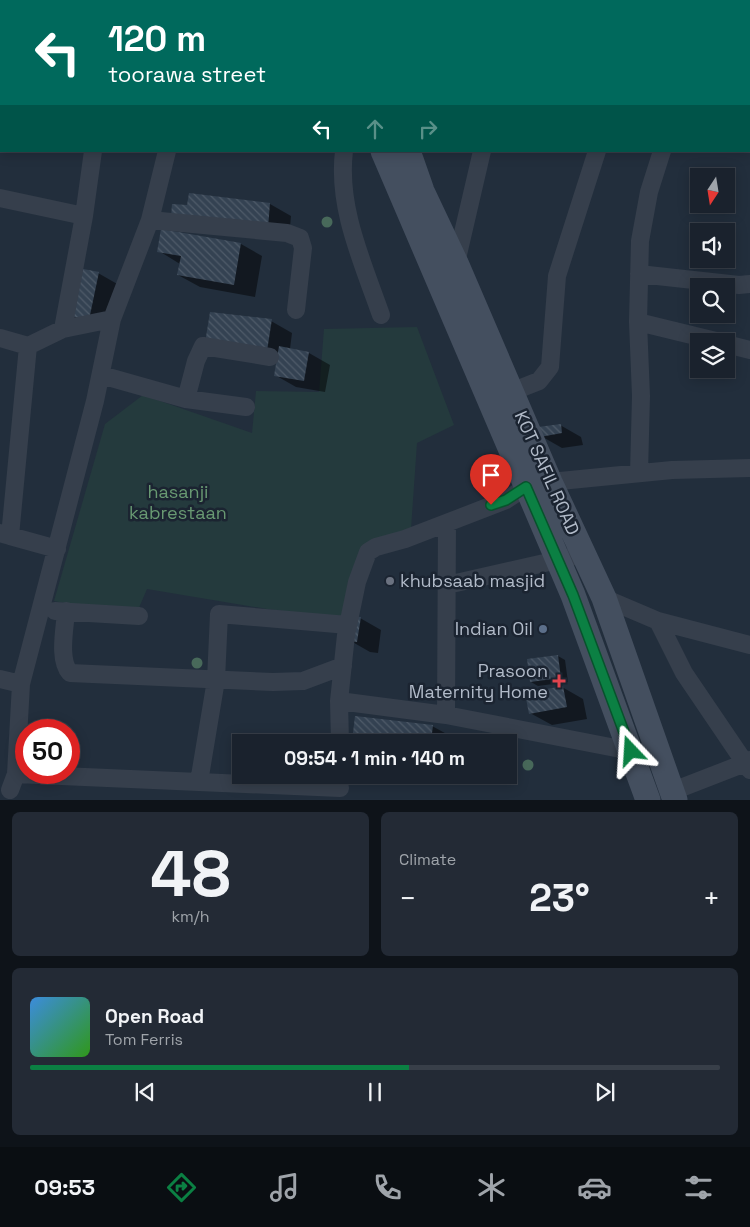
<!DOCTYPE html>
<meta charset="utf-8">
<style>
body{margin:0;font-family:"Space Grotesk",sans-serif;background:#232a35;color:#f1f3f6;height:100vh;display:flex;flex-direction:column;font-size:19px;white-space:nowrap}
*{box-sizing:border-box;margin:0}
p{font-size:16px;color:#9fa4aa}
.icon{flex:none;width:28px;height:28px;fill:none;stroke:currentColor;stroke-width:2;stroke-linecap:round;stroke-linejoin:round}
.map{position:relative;height:800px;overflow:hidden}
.side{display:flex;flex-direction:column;gap:12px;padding:12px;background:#0e1319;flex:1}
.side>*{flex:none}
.banner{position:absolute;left:0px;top:0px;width:750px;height:152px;box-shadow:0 2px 12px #0003,0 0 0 1px #383f49;background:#00695c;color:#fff;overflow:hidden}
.needle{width:32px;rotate:192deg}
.buttons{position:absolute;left:690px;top:168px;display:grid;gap:10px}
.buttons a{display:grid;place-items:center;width:45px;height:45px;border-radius:0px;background:#1a222d;box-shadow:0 2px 12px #0003,0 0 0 1px #383f49;font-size:25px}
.speed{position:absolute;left:15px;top:719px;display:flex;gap:10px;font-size:25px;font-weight:700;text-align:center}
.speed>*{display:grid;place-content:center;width:65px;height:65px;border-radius:50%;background:#1a222d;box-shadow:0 2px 12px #0003,0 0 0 1px #383f49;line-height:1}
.speed .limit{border:8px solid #d22;background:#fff;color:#111}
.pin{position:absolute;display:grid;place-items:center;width:42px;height:42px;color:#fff;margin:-51px -21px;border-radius:50% 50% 50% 0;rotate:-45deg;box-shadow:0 0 5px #0007}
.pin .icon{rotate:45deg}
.me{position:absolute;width:55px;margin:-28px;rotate:340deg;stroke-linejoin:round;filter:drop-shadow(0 0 4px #0008)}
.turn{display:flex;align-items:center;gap:18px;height:105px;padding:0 25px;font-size:22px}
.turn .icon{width:65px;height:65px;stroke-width:2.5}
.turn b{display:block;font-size:35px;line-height:42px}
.lanes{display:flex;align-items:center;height:48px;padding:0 25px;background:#0003;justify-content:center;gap:25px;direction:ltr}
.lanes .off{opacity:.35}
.big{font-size:38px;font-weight:800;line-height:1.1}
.side .card{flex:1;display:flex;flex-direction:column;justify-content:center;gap:8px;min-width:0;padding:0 18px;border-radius:8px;background:#232a35}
.side .dial{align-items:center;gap:0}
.dial b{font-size:65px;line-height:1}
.song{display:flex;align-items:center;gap:15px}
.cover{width:60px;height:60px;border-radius:8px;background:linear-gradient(135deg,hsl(210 70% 55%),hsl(110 70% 35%))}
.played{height:5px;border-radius:2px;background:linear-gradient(90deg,#0b8043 55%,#383f49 55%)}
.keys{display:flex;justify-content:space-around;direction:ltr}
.heat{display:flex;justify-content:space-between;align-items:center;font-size:28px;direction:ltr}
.side .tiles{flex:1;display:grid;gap:12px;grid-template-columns:1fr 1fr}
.card:last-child{grid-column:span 2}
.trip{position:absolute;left:232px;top:734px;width:285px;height:50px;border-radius:0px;background:#1a222d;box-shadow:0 2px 12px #0003,0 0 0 1px #383f49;font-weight:800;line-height:50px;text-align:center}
.tabs{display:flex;height:80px;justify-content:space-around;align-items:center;background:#0a0e12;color:#9fa4aa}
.tabs .icon{width:35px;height:35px}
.tabs .on{color:#0b8043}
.tabs b{font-size:22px;color:#f1f3f6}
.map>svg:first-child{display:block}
</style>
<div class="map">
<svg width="750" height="800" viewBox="0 0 750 800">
<defs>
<pattern id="building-back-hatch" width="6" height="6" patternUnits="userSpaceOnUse" patternTransform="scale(1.25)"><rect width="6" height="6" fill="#344252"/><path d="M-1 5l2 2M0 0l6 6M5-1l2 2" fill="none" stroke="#4f5b69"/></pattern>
</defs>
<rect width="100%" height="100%" fill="#222e3c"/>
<!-- park -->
<path fill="#243a3d" d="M417,327L454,425L417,443L411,529L362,548L345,619L267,609L147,589L135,617L54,601L105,424L143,395L252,433L256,391L319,392L324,329Z"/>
<!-- shadow -->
<path fill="#0007" d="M27,0H60L27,1Z
M270,204L291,216L289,239L188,206Z
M162,230L241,244L262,256L255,297L200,287L178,275L180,264L159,251Z
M98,273L119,285L110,331L91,327L70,315Z
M271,321L292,333L290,349L309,353L330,365L325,392L296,387L275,375L278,361L228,355Z
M560,425L581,437L583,445L562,448L541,436Z
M360,618L381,630L378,653L370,652L349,640Z
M558,656L565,660L568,682L538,686L531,682Z
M562,687L583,699L587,719L552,725L530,713Z
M432,726L454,738L453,742H358L353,740Z"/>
<!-- building -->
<path fill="url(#building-back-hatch)" d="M189,193L270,203L268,228L171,217L172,204L187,205Z
M161,229L241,243L234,285L177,275L181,256L157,252Z
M78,268L99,272L89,320L69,316Z
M210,312L272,319L267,351L205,343Z
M279,346L309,352L304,381L274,376Z
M561,424L562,433L540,437L538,427Z
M352,616L361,617L357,642L348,641Z
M558,655L561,678L530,682L527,659Z
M563,686L567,707L529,714L525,693Z
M355,716L433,725L431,742L352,741Z"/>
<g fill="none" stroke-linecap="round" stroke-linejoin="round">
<!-- minor -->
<path stroke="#363f4c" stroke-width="18" d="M185,0V1
M120,1V0
M278,1L279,0
M439,1V0
M520,1V0
M671,1L672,0
M0,70H1
M749,124H750
M0,131L1,132
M344,151C337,208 363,263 381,315
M0,198L84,216
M150,220L287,233L300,238L303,248L296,310
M456,263L482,151
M639,274L739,285L750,284
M638,322L716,341
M63,329L112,319
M0,338L28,346
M726,344L750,350
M101,375L186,399L246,407
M511,392L539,381L550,367L557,276L597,151
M186,399L196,361L203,346L270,357
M639,473L641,396L638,322L640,241L649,192L662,151
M0,533L10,536L28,346L63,329L84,216L93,151
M10,536L57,549
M447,585L584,554
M604,598L658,621L750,645
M55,611L139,616
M66,611C65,629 58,659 70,673L273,682L303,681L343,666
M658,621L684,673L745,763L750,760
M0,679L21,684
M339,701L446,715L631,751
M446,715L447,523
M340,742L339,701L346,635L357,582L368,552L376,547L405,539L506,500L526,487L550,482L672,470L750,468
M16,774L21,684L95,401L112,319L150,220L167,151
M340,788L199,782L216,680L219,614L348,625
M10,790L16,774L199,782
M673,791L745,763L750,770"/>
<!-- secondary -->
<path stroke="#444f5f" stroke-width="25" d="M330,0L331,1
M352,0L353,1
M383,151L573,595L648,800
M408,151L422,191L456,263L550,482L604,598L675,800"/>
</g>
<!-- trees -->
<g fill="#48695a">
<circle cx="327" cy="222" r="5.5"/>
<circle cx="197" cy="663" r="5.5"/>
<circle cx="528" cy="765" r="5.5"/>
</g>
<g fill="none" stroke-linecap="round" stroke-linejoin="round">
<!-- route casing -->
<g stroke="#07532c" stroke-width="12">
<path id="route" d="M491,505L506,500L526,487L573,595L631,751"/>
</g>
<!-- route -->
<use href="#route" stroke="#0b8043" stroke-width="9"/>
</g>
<!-- markers -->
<circle fill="#6b7280" stroke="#1b2431" stroke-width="2" cx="390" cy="581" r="5"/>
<circle fill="#5c6f8a" stroke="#1b2431" stroke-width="2" cx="543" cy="629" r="5"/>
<path fill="#e0444e" stroke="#1b2431" stroke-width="2" d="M556.5 673.5h5v5h5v5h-5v5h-5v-5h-5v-5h5z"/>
<g text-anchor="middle" stroke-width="5" stroke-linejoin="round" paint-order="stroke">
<!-- street labels -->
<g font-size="18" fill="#b1bac8" stroke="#1b2431">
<text transform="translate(547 473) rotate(66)" y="6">KOT SAFIL ROAD</text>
</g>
<!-- park labels -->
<g font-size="18" fill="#689972" stroke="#1b2431">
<text x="178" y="498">hasanji<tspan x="178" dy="21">kabrestaan</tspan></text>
</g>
<!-- poi labels -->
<g font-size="18" fill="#b1bac8" stroke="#1b2431" text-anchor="end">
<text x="400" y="587" text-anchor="start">khubsaab masjid</text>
<text x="533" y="635">Indian Oil</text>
<text x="548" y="677">Prasoon<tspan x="548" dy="21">Maternity Home</tspan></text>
</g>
</g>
</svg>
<div class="buttons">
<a><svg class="needle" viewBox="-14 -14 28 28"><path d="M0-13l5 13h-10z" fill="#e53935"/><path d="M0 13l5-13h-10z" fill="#9fa4aa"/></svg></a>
<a><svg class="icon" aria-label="sound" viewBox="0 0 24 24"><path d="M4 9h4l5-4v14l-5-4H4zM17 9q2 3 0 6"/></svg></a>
<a><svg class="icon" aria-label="search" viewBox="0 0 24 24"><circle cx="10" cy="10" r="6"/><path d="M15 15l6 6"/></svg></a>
<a><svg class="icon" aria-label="layers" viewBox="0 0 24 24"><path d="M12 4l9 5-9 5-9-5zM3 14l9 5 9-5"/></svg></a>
</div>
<div class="speed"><div class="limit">50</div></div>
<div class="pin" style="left:491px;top:505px;background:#d93025"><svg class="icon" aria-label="arrive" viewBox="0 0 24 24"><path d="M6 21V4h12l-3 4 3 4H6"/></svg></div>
<svg class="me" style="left:631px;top:751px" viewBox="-20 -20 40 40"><path d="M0-17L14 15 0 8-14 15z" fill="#0b8043" stroke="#fff" stroke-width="4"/></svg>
<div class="trip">09:54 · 1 min · 140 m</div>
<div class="banner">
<div class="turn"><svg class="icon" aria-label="left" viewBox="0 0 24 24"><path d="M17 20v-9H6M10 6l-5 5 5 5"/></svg><div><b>120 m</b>toorawa street</div></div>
<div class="lanes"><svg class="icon" aria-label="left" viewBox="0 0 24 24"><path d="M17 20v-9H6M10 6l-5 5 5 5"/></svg><svg class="icon off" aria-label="ahead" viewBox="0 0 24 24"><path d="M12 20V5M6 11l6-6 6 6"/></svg><svg class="icon off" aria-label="right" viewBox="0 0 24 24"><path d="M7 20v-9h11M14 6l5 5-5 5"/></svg></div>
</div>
</div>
<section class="side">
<div class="tiles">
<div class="card dial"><b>48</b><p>km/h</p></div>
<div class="card"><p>Climate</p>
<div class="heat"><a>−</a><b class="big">23°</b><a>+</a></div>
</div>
<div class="card">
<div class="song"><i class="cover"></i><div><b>Open Road</b><p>Tom Ferris</p></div></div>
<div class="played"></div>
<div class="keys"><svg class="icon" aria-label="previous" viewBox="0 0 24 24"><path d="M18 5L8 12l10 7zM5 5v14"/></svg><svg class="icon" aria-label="pause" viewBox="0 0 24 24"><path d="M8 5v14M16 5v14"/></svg><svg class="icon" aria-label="next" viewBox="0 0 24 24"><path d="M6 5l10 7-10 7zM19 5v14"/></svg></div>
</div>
</div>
</section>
<nav class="tabs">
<b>09:53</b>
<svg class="icon on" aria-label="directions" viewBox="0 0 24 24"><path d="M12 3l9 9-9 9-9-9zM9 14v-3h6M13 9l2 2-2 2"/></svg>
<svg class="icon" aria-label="music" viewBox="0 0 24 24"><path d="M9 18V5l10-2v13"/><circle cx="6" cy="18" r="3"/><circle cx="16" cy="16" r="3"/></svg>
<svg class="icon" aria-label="phone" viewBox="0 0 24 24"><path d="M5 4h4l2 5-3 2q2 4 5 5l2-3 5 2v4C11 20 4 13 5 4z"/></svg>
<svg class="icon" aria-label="climate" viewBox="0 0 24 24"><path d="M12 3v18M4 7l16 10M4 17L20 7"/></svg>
<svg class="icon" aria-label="car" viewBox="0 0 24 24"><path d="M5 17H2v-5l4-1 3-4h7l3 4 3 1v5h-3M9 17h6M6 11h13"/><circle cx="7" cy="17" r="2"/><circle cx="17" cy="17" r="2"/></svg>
<svg class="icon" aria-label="filters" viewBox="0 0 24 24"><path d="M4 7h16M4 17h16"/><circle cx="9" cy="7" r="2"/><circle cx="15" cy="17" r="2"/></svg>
</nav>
